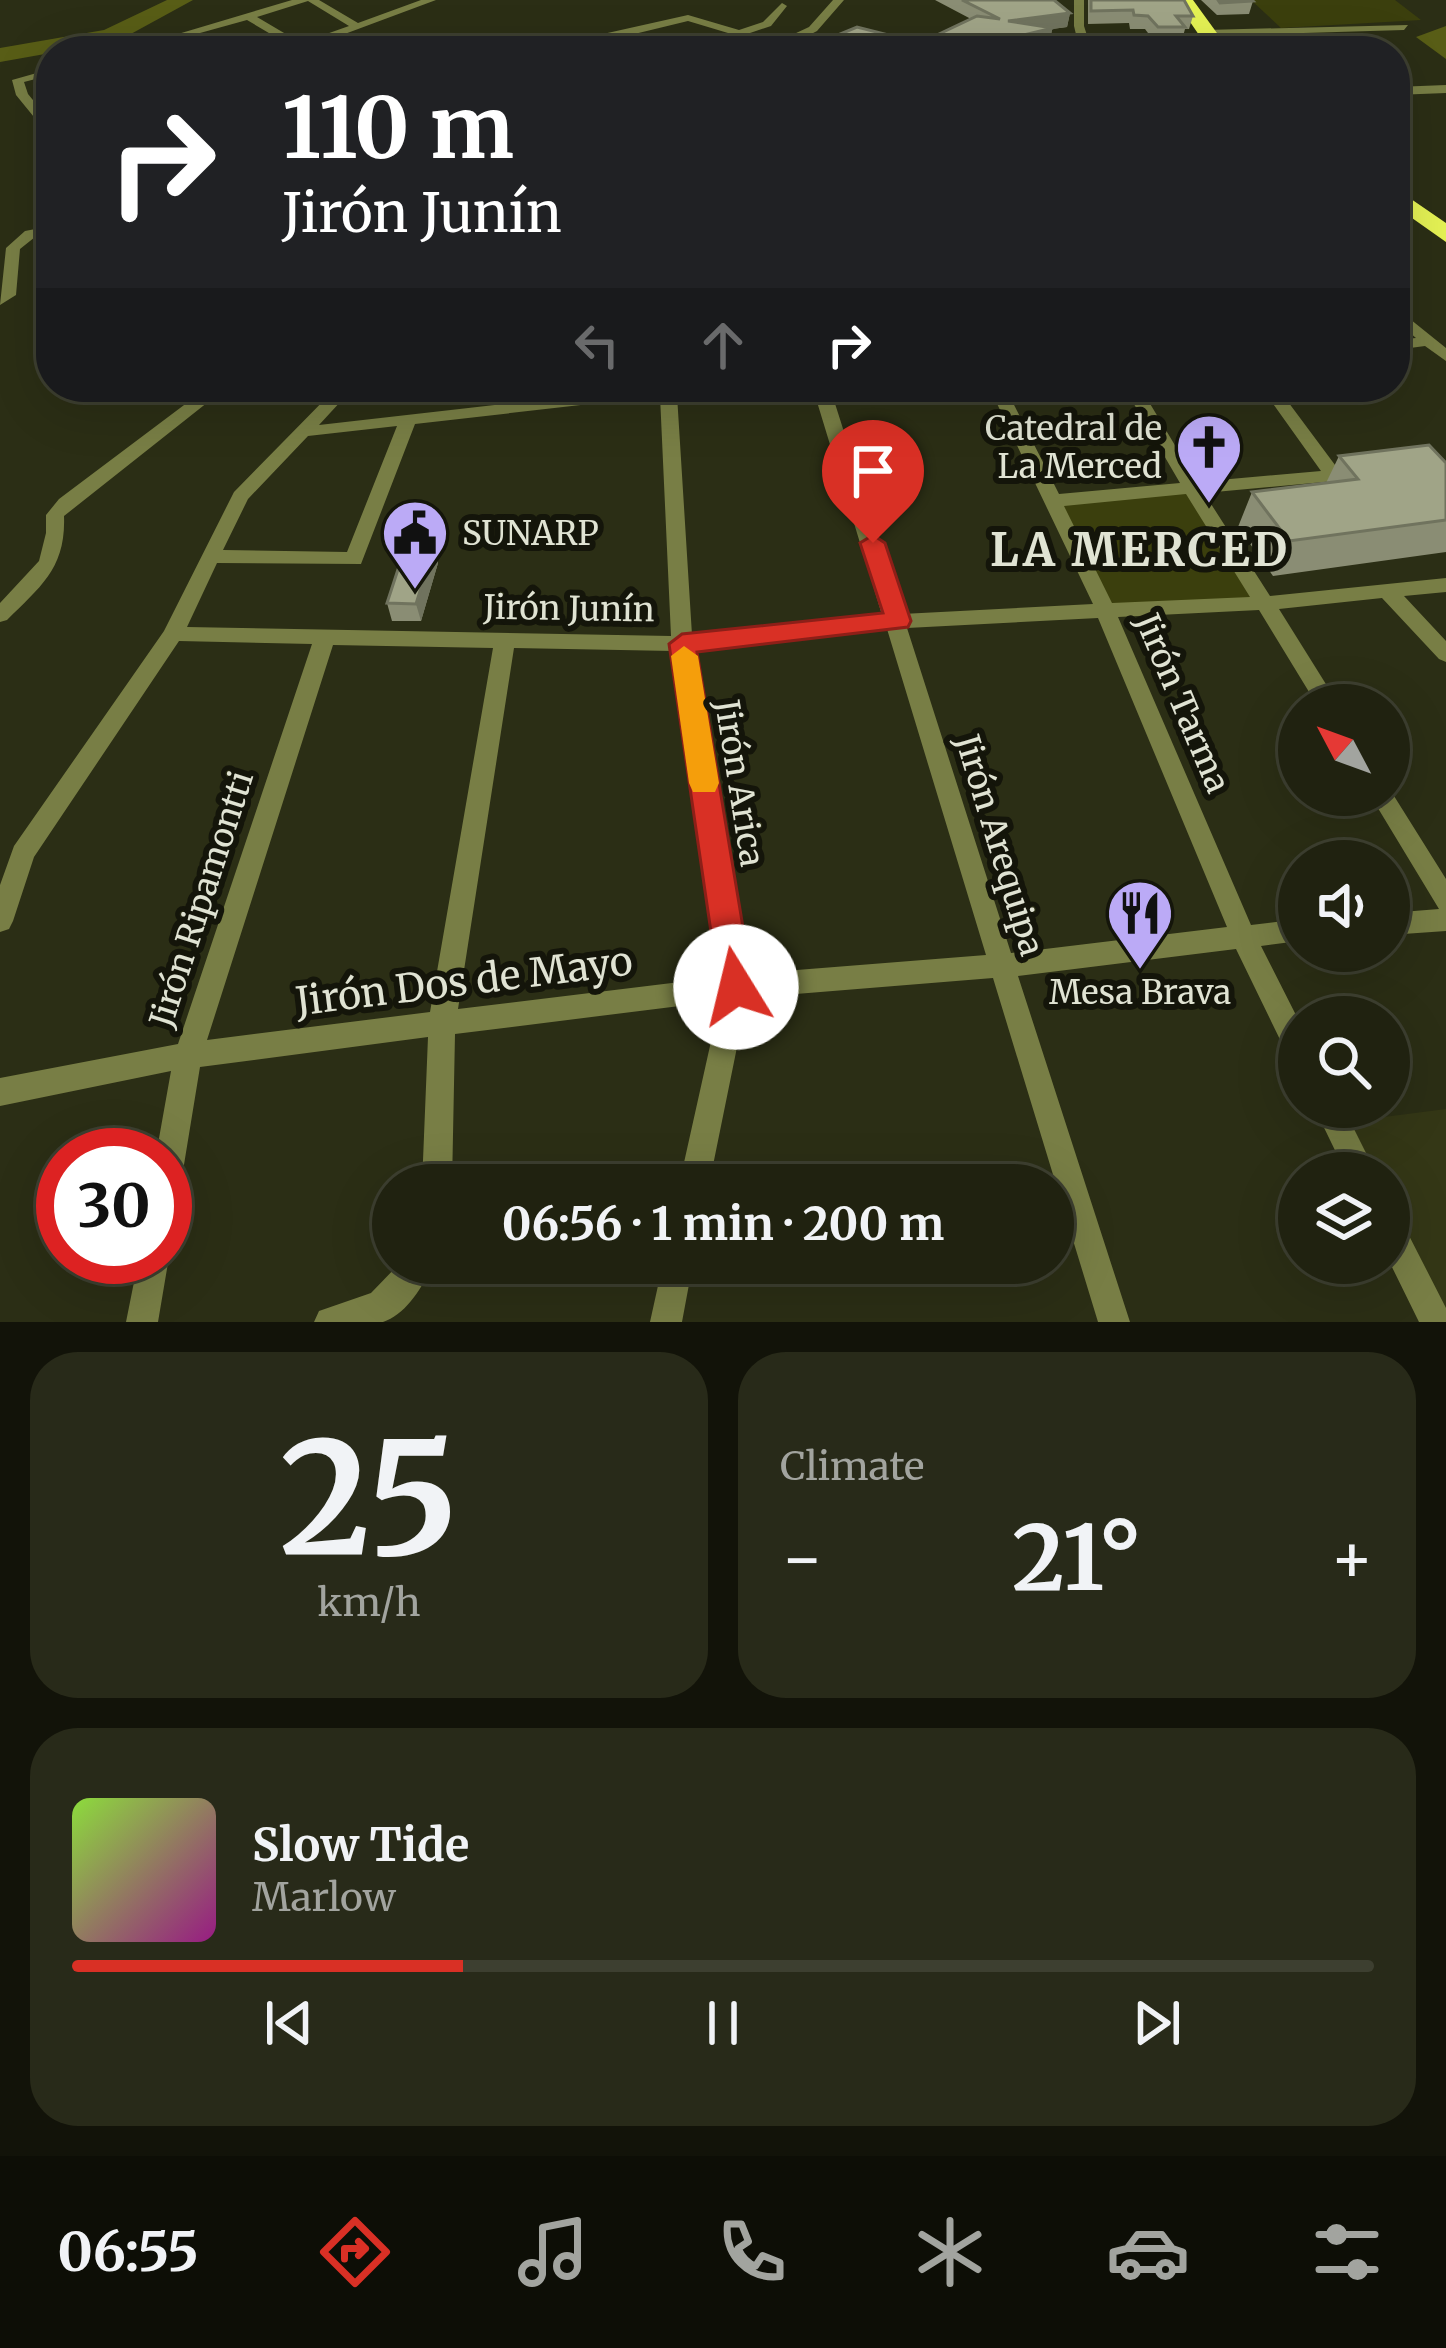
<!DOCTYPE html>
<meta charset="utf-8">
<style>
body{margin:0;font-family:Merriweather,serif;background:#282a19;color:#f1f3f6;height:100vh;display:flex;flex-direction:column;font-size:45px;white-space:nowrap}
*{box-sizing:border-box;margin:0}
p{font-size:39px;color:#a2a49f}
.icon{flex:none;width:66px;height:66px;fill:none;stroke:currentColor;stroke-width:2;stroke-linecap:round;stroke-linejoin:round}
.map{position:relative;height:1322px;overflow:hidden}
.panel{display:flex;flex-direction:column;gap:30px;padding:30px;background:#121309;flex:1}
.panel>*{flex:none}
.guide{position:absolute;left:36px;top:36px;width:1374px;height:366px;border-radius:48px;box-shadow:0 12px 48px #0002,0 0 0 3px #3d3f30;background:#202124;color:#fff;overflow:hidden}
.needle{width:78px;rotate:311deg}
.buttons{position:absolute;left:1278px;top:684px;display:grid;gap:24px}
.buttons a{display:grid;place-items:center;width:132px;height:132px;border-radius:50%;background:#202210;box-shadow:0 12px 48px #0002,0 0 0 3px #3d3f30;font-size:60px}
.speed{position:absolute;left:36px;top:1128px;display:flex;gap:24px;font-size:60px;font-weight:700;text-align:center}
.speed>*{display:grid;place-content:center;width:156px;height:156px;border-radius:50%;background:#202210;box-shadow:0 12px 48px #0002,0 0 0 3px #3d3f30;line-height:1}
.speed .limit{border:18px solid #d22;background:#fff;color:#111}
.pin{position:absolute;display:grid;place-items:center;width:102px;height:102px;color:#fff;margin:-123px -51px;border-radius:50% 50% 50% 0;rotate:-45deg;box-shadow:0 0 12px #0007}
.pin .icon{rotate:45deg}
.me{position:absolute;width:132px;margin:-66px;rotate:351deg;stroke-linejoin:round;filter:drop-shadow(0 0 9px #0008)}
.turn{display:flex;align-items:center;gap:42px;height:252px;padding:0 48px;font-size:54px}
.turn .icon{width:156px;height:156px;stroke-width:2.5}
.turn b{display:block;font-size:84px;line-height:102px}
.lanes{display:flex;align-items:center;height:114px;padding:0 48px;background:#0003;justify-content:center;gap:60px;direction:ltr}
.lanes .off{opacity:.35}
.big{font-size:90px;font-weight:700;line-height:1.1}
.panel .card{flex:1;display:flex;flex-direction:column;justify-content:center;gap:18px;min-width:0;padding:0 42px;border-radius:48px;background:#282a19}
.panel .dial{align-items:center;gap:0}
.dial b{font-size:156px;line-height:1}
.song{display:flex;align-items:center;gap:36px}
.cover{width:144px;height:144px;border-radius:18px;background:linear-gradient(135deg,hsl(90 70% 55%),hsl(310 70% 35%))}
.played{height:12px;border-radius:6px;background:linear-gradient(90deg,#d93025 30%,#3d3f30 30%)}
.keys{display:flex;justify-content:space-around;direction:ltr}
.heat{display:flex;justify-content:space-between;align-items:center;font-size:66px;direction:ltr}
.panel .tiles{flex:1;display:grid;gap:30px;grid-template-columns:1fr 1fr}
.card:last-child{grid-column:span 2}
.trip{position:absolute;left:372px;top:1164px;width:702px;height:120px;border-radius:60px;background:#202210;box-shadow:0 12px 48px #0002,0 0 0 3px #3d3f30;font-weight:700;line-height:120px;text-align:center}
.dock{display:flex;height:192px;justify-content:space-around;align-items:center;background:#0d0e06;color:#a2a49f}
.dock .icon{width:84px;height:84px}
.dock .current{color:#d93025}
.dock b{font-size:54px;color:#f1f3f6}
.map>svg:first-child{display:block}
</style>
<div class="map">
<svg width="1446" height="1322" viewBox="0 0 1446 1322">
<rect width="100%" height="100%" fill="#2b2e15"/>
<!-- built -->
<path fill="#343716" d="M1446,1109V1322L1389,1210V1173H1371L1345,1122Z"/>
<!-- green -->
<path fill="#3b3f0d" d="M1251,0H1395L1421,20L1281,28Z
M1189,491L1267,603L1105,611L1052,501Z"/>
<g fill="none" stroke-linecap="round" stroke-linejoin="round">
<!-- river -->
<path fill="#585d16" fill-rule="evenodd" d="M167,0H193L118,41L0,62V48L104,30Z
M1446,26V59L1416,37Z"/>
<!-- street -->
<path fill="#787e45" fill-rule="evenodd" d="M292,0H319L358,23L421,0H436L299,51H283L291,46L247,20L200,33L226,51H212L189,36L139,51H121ZM308,1L349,26L301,43L257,17Z
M833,0H844L817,31L790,45L806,51L779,49L739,37L695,51H678L728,33L688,21L622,37L658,51C640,51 624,41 608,41C588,41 568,51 547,51L603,34L688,15L739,30L763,22L782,3L787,6L771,26L750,33L779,41L809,27Z
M1074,0H1084V26L1092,51H1080L1074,26Z
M1408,25L1404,30L1205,36L1200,33L1205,30Z
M51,69V75L24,82L28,94L46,116H51V124L38,122L16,95L12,80Z
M1446,85V93L1395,95V87Z
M51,226V234L35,237L20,249L16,295L0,305L6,248L25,231Z
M1395,307L1446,348V361L1425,346L1395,350V340L1416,338L1395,320Z
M208,387H227L64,516C66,568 41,586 7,620L0,622V603L39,561L46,533V515L59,499Z
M337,387H354L319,425L652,387H834L831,391L902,614L1093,604L989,387H1005L1059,494L1180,483L1124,387H1140L1197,482L1321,471L1261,387H1277L1338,469H1362L1365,473L1356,479L1204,493L1270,596L1446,578V592L1404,596L1446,641V662L1439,659L1382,598L1279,609L1339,705H1317L1259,610L1118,617L1251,925L1299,919V941L1261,946L1299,1021V1062L1289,1058L1236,949L1018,976L1130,1322H1098L993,978L747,998L709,1185H679L720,1001L455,1034L452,1185H422L428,1037L200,1067L180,1189L175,1199L165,1204V1155H156L171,1071L0,1106V1078L178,1044L312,644L179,641L34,857L13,921L9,929L0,932V885L14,846L164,631L234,492ZM814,392L882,615L692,635L677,395ZM660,396L671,636L187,627L217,563L361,564L415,424ZM397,426L347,552L223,550L248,499L308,436ZM1186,494L1250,597L1112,603L1064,506ZM1098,618L1227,927L1011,953L907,628ZM887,629L986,955L747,974L693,650ZM333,645L493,648L430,1012L207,1040ZM514,648L673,651L721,977L458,1009Z
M1389,788L1446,879V931L1389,935V913L1439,909L1370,795H1389Z
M1314,1107H1343L1376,1173H1346Z
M1389,1214L1400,1218L1446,1308V1322H1419L1389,1261Z
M165,1247L169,1257L158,1322H126L139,1257H165Z
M400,1263H433C425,1284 406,1315 383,1322C364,1322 334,1322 314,1322L319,1311L371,1293Z
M663,1263H693L682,1322H650Z"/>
<!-- highway -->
<path fill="#e4f154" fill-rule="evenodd" d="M1175,0H1193L1230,51H1210Z
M1395,188L1446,223V242L1395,206Z"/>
</g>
<!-- wall -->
<path fill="#8a8d74" d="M935,0H1054L1070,13L1067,27L1052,29L1050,42L1035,45L920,43L971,19Z
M1088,0H1184L1193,16L1189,29H1185L1182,40L1154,41L1145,29H1130L1129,23L1088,24Z
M1201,0H1252L1253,1L1249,14L1217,15Z
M1339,456L1446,463V552L1273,576L1238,527L1252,492L1326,483Z
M434,546L438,563L421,621H392L387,603Z"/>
<!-- shaded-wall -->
<path fill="#70735e" d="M1070,13L1067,27L1052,29L1050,42L1014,51L1008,21Z
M434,546L438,563L421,621L416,604Z"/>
<!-- building -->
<path fill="#a0a487" stroke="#70735e" stroke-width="3" d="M962,0H1054L1070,13L1008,21L1053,28L1011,38L1054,51H799L857,27L920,43L977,16L1000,19Z
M1091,0H1184L1193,16H1176L1185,27H1158L1148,16L1134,15L1133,10L1091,11Z
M1218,0H1252L1253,1L1220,3Z
M1429,445L1446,463V520L1289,541L1252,492L1358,479L1339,456Z
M406,545L434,546L416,604L387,603Z"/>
<!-- route -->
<path fill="#d93025" stroke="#8d1f18" stroke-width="3" d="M873,535L885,543L911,621L908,627L697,652L753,987L748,998L736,1003L724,998L719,987L669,644L682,634L883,613L860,543Z"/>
<!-- slow -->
<path fill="#f59e0b" d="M684,646L698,656L719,783L715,792H693L689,783L671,656Z"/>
<!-- icons -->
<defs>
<g id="church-pin" transform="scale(3.45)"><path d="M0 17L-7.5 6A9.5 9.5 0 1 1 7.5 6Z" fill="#bbaaf6" stroke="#14150a"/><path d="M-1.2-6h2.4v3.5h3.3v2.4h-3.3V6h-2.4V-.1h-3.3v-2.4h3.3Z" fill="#111"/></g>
<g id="civic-pin" transform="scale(3.45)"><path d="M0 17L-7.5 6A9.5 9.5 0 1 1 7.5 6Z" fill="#bbaaf6" stroke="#14150a"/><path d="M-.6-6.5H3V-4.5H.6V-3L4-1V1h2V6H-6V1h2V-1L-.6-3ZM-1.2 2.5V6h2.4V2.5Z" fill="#111"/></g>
<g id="restaurant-pin" transform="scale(3.45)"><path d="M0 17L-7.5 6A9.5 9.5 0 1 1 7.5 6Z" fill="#bbaaf6" stroke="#14150a"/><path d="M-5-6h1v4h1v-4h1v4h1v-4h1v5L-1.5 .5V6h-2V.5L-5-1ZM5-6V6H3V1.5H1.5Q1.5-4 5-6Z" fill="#111"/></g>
</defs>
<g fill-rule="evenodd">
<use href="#church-pin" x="1209" y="447"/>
<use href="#civic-pin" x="415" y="533"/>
<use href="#restaurant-pin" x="1140" y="913"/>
</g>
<g text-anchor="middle" stroke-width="12" stroke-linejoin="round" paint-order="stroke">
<!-- poi labels -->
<g font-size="33" fill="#e0e3d3" stroke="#14150a" text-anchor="end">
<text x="1162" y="440">Catedral de<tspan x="1162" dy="38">La Merced</tspan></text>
<text x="462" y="545" text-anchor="start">SUNARP</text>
<text x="1140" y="1004" text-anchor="middle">Mesa Brava</text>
</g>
<!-- street labels -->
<g font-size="33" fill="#e0e3d3" stroke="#14150a">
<text transform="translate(569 608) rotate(1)" y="12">Jirón Junín</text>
<text transform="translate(1183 703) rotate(67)" y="12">Jirón Tarma</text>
<text transform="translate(740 783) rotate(81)" y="12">Jirón Arica</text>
<text transform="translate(1000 845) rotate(73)" y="12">Jirón Arequipa</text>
<text transform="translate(201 899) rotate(-72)" y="12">Jirón Ripamontti</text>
</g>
<!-- near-street labels -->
<g font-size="39" fill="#e0e3d3" stroke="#14150a">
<text transform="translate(464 981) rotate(-7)" y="14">Jirón Dos de Mayo</text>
</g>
<!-- district labels -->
<g font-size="45" font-weight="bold" letter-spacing="3" fill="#e0e3d3" stroke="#14150a">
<text x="1140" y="566">LA MERCED</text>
</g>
</g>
</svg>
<div class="buttons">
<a><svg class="needle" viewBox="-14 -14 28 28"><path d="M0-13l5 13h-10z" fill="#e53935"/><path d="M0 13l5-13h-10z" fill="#a2a49f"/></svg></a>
<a><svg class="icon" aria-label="sound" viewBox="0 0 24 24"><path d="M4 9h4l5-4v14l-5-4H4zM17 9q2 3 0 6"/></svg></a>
<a><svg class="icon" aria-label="search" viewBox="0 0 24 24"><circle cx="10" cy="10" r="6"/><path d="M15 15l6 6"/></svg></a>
<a><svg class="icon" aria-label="layers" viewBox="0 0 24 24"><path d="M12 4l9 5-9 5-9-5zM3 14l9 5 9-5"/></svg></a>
</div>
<div class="speed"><div class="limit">30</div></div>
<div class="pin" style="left:873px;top:543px;background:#d93025"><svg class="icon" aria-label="arrive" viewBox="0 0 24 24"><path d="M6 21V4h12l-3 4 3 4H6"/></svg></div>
<svg class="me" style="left:736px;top:987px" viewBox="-20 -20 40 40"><circle r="19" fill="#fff"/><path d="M0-13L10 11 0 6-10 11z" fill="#d93025"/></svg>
<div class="trip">06:56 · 1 min · 200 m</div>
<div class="guide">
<div class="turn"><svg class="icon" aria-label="right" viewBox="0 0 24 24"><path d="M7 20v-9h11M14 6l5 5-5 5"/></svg><div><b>110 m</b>Jirón Junín</div></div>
<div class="lanes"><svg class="icon off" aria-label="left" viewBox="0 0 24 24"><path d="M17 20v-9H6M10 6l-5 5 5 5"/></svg><svg class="icon off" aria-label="ahead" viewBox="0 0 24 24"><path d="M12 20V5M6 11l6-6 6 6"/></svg><svg class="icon" aria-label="right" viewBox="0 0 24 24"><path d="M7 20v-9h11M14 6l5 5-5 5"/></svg></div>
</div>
</div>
<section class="panel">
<div class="tiles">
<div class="card dial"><b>25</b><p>km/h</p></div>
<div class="card"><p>Climate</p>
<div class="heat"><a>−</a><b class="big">21°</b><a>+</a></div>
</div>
<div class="card">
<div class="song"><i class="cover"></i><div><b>Slow Tide</b><p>Marlow</p></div></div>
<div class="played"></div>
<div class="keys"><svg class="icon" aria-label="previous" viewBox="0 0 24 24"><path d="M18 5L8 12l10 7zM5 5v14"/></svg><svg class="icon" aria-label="pause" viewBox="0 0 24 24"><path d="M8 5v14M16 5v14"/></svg><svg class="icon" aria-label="next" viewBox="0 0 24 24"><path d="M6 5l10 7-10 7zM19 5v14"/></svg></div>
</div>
</div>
</section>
<nav class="dock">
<b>06:55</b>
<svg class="icon current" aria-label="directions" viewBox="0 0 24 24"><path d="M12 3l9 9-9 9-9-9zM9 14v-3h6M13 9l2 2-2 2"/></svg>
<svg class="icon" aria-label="music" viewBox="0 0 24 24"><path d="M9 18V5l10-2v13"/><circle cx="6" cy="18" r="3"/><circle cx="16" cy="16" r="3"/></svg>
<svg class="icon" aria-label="phone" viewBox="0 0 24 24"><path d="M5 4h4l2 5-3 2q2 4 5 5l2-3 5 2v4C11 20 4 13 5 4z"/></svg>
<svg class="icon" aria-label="climate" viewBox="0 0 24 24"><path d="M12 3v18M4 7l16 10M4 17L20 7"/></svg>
<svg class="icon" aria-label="car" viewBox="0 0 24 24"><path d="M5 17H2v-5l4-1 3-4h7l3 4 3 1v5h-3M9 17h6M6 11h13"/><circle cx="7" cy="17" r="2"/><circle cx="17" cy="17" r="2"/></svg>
<svg class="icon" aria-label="filters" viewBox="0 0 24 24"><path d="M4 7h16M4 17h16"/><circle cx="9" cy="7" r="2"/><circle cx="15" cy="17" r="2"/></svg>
</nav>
